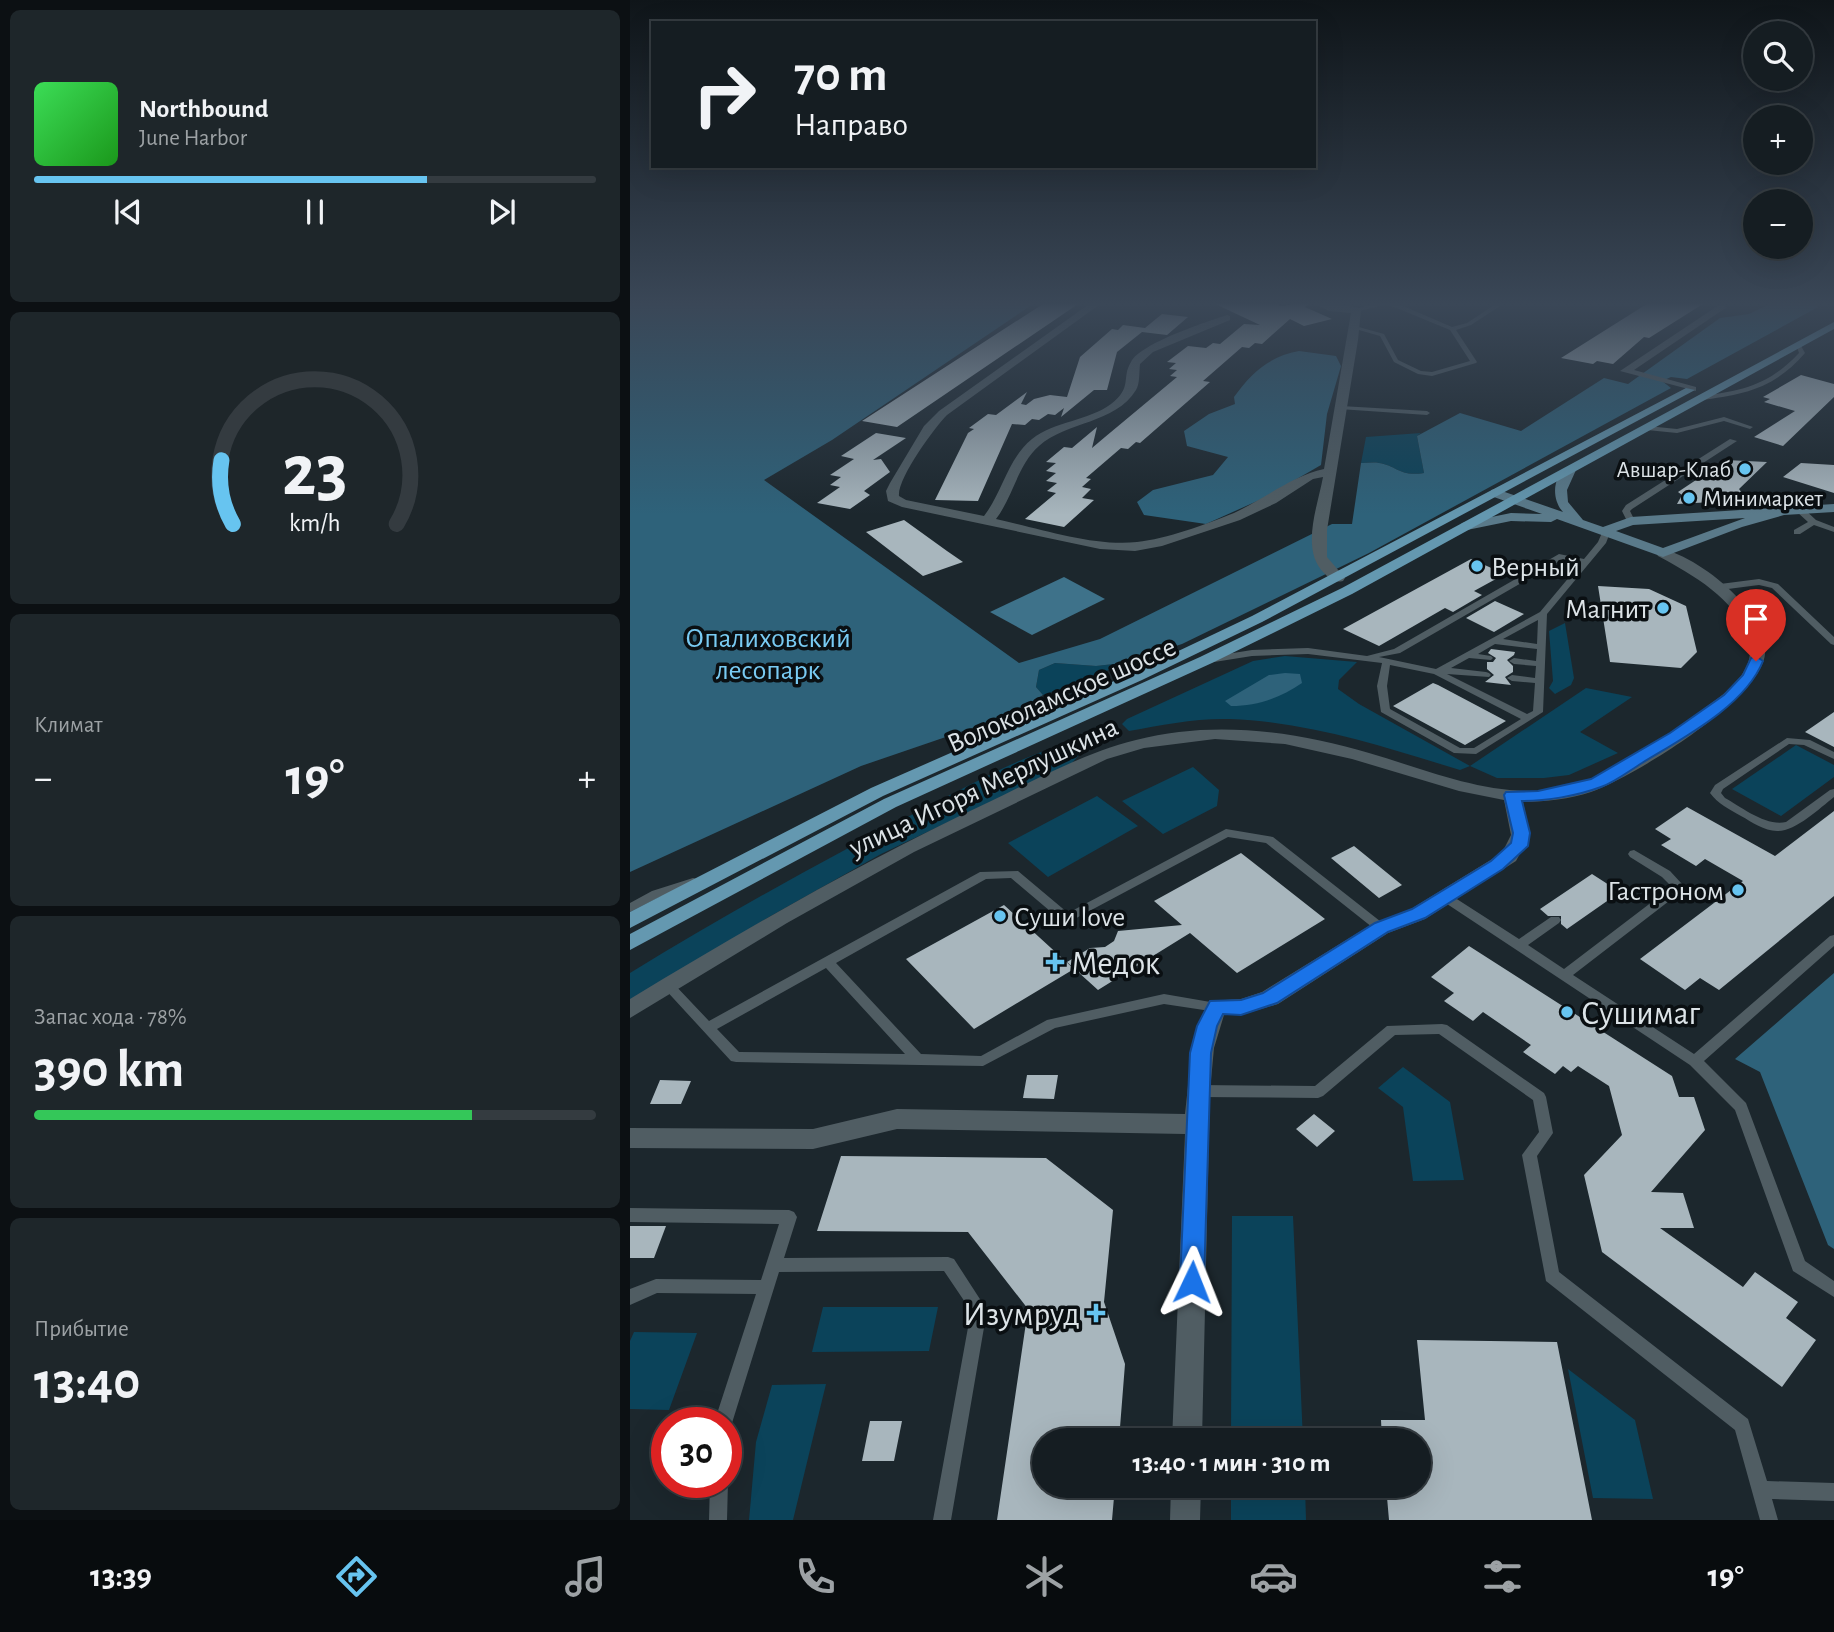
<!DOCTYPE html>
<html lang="ru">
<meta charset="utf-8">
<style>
body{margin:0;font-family:"Alegreya Sans",sans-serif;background:#1e262a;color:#f1f3f6;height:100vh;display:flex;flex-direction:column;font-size:26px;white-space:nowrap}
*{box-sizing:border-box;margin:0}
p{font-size:23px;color:#9da2a5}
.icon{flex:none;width:38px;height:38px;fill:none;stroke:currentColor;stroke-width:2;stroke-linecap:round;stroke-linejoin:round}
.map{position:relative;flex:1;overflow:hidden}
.details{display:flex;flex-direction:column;gap:10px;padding:10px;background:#0c1013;width:630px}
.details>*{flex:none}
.hud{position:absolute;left:21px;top:21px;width:665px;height:147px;border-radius:0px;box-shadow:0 7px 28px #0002,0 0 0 2px #343b40;background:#151d22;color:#f1f3f6;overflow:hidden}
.controls{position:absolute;left:1113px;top:21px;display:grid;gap:14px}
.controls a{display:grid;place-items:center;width:70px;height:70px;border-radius:50%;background:#151d22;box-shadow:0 7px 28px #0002,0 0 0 2px #343b40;font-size:35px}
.speed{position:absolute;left:21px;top:1407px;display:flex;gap:14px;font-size:35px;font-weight:700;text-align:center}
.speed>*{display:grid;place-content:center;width:91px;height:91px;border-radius:50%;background:#151d22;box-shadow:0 7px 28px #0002,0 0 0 2px #343b40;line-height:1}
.speed .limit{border:10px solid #d22;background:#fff;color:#111}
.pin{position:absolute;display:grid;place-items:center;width:60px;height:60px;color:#fff;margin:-72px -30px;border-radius:50% 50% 50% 0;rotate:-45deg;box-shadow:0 0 7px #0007}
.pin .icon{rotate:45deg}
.me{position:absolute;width:77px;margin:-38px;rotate:2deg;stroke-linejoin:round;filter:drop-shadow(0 0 5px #0008)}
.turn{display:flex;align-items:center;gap:24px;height:147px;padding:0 28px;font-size:32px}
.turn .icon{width:91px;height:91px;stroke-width:2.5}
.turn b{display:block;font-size:49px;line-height:60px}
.big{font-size:52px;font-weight:600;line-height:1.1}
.details .widget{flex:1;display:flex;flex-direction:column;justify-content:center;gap:10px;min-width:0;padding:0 24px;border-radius:10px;background:#1e262a}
.details .dial{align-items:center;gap:0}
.dial svg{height:182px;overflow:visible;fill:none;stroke:#343b40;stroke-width:7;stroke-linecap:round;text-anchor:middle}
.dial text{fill:#f1f3f6;stroke:none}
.song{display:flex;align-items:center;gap:21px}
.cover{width:84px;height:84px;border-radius:10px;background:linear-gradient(135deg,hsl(130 70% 55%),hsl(120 70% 35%))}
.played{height:7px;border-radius:4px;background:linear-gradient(90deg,#67c4f0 70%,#343b40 70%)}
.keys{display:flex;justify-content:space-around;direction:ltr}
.heat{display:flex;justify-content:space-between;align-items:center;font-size:38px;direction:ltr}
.charge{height:10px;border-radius:5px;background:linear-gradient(90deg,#34c759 78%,#343b40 0)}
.trip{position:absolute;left:402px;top:1428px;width:399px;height:70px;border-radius:35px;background:#151d22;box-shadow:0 7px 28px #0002,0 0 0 2px #343b40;font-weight:600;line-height:70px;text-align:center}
.dock{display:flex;height:112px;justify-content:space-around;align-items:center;background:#080c0e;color:#9da2a5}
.dock .icon{width:49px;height:49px}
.dock .selected{color:#67c4f0}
.dock b{font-size:32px;color:#f1f3f6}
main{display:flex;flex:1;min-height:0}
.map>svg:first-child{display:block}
</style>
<main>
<section class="details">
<div class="widget">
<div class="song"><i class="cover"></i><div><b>Northbound</b><p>June Harbor</p></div></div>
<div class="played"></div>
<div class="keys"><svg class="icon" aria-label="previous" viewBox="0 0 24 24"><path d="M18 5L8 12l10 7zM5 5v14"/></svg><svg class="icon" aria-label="pause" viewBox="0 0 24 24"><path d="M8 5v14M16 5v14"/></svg><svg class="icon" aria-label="next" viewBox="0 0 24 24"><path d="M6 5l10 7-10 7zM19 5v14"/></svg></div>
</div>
<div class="widget dial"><svg viewBox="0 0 100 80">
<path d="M14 69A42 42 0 1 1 86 69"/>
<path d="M14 69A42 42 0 0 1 9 41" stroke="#67c4f0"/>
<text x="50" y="56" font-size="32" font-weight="700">23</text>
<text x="50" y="72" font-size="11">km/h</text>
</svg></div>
<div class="widget"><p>Климат</p>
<div class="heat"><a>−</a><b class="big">19°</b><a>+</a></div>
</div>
<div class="widget"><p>Запас хода · 78%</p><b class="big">390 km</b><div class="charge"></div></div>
<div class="widget"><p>Прибытие</p><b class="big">13:40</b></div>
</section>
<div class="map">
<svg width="1204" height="1520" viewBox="0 0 1204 1520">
<rect width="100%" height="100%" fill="#1c272d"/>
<!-- green -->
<path fill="#0b435a" d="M791,433L787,436L794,473C769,477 768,466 749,463C744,462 737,463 731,463L736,437Z
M935,623L944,678L941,685L925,694L919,688L923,681L919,631Z
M655,656L727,662L709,680L708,689L729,704L840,766L956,688L1002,697L950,732L988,753L939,775L914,778H867L840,766L830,770C754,747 680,722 600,719C566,718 532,725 499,731L492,724L497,719L623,661Z
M425,663L466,666L493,663L462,678L413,695L406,687L409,670Z
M433,745L447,748L450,754L442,763L251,854L139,917L0,1002V973C95,915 193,860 293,809C337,787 384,759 433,745Z
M1166,745L1204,765V777L1151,816L1102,789Z
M563,767L589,790L587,806L533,834L492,801Z
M467,796L508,826L418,877L378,843Z
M773,1067L820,1102L834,1180L783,1181L773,1107L748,1088Z
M602,1216H663L673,1440H601Z
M193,1307H308L299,1351L182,1352Z
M4,1332L67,1333L39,1410L0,1409V1341Z
M938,1369L1005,1420L1023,1499L963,1498Z
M196,1384L163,1520H119L126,1442L142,1385Z
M601,1486H675L676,1520H601Z"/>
<!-- forest -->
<path fill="#2e627a" d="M0,302H406L202,440L134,480L389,663L470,639L702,524H722L731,463C737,463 744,462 749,463C768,466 769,477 794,473L787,436L830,413L891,431L974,378L998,384L1090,318L1119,314L1144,302H1181L1188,307L1057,379L1041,377L1032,381L1041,388L739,553L552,644L493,663L466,666L425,663L409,670L406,687L413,695L383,714L231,766L0,872Z
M669,351L706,356L711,366L697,414L691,465L634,498L576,524L514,515L507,502L523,490L583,475L598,457L557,446L554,431L579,414L605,404L604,397C621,373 640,356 669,351Z
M655,673L670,674L672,683C650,698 627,706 601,706L595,701L639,675Z
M1204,973V1249L1198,1245L1130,1072L1105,1059Z"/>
<!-- water -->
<path fill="#3e728a" d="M434,577L475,599L402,635L360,612Z"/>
<!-- building -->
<path fill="#a8b6bd" d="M416,302H451L267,427L232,421Z
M581,302H643L651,306L680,302L675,307L702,319L674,326L660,319L632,344L625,343L619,348L612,347L573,381L580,382L510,443L506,442L498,449L491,448L456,478L461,479L452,487L461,489L452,498L464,500L434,527L395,519L426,493L417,491L427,483L416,481L426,473L416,471L426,463L416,462L434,447L442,448L467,427L462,448L475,437L547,377L540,376L547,370L539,369L546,363L537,362L558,346L576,348L583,343L590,344L614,324L630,325Z
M1020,302H1076L1019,338L1014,337L983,364L967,361L963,364L931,358Z
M532,314L558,317L537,335L512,332L487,352L477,390H464L431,417L434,408L425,415L418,414L409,420L402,419L395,425L382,424L348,501L305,500L338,433L344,429L339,428L358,414L366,415L397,392L391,404L396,405L404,399L420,395L437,397L450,357L482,329L488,330L493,325L515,328Z
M1171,375L1204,384V397L1153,446L1124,437L1165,411L1134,402L1140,399L1133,397Z
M246,433L276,438L243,460L251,459L260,472L234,491L240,495L220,509L187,503L210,487L200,485L211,477L200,475L224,459L211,456Z
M1096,460L1137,462L1109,489L1112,493L1100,501L1047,504L1052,495L1048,492Z
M1171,463L1204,465V493L1153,477Z
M274,520L317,551L333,562L293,576L236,532Z
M841,559L875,574L844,591L852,595L823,612L815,608L749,646L713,629Z
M968,586L1019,589L1056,606L1067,652L1051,668L980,662Z
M865,601L894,614L864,632L836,618Z
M861,649L885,652L884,655L877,660L883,666V672L875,677L881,685L855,682L864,675L857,669V662H863L866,658L858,653Z
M803,683L808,685L876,721L835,745L763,706Z
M1204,712V747L1175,732Z
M1057,807L1145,856L1204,811V896L1089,990L1070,978L1055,990L1010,959L1113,881L1075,859L1066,866L1031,845L1041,839L1025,829Z
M724,846L772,885L749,898L701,858Z
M611,853L695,919L607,973L560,933L468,990L437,962L460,948L475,947L484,941L488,931L552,925L524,901Z
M962,874L990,892L937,929L931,924V916H918L910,909Z
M374,905L444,969L344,1029L276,959Z
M839,946L1042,1076L1049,1097H1064L1075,1130L1021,1192L1053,1193L1064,1228H1030L1113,1287L1125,1272L1168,1302L1156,1318L1186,1340L1152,1387L972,1252L954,1175L992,1135L979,1086L948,1066L941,1072L933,1066L925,1074L893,1052L901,1045L853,1012L843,1021L814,1001L824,993L801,977Z
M397,1075H428L424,1099L393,1098Z
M30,1080L61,1081L51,1104H20Z
M684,1114L705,1131L687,1147L666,1129Z
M211,1156L416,1158L483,1210L474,1302L495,1364L489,1440H415V1486H485L482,1520H367L398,1309L338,1232L187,1231Z
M0,1226H36L24,1258H0Z
M787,1340L927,1342L962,1520H759L756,1486H789V1440H752L751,1420H795Z
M240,1421H272L264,1461H232Z"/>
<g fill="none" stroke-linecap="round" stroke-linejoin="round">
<!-- lane -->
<path fill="#505d63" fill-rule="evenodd" d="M748,302H764L822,327L837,323L869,302H876L841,325L826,330L847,362L846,363L802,376L788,374L764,362L750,336L722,328L725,326L754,334L768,360L791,371L802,372L840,361L820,330L757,304L726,312L723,310Z
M1166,344H1170L1175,353C1145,388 1114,395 1070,400L1067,398L1070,396C1112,391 1139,385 1169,353Z
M711,406L797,411L800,413L797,415L709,409V407Z
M1094,417L1123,427L1120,429L1094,421L1047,433L1017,430L1014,428L1017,426L1047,429Z
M1100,439L1107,441L1002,509L1000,511L1005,521L1004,523H998L992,511L996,505Z
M1167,508H1173L1186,520L1204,527V532L1184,525L1170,534H1164V530L1178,522L1167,512Z
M974,528H980L981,530L976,543L917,614L913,712L846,754L824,753L751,712L747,686L752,663L678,654L622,656L578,663L573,660L578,657L622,650L678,648L737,656L764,649L929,554L954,559L968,542ZM933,559L951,563L910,612L806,669L749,657L770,653ZM908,620L907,644L873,639ZM865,644L907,649L906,661L884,658L879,661L884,664L906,666L905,678L882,675L877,678L882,681L905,683L903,711L897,714L817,674L859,677L861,675L859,673L856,672L821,668L839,658L861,660L863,658L861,656L848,654ZM760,665L804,674L891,719L844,748H830L760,709L757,686Z
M1129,579L1148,584L1204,637V645L1201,644L1142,588L1129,585L1090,590L1086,587L1090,584Z
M1157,738L1180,740L1204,752V759L1174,745L1159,744L1093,789L1091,793L1095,798C1111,807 1137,827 1156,822L1200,790L1204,789V797C1190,808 1165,832 1147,831C1134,831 1122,822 1111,816C1099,809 1088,804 1080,793L1085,785Z
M596,829L643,837L755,925L757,928L755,931H747L636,843L598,837L437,923L433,922L381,878L356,879L206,963L291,1054L351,1056L417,1020L534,994L592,1004L594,1007L592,1010L587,1012L534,1004L425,1028L353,1066L106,1062L101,1061L32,986L33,983L38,981L43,983L79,1021L350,872L388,871L438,913ZM196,968L275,1054L109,1052L87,1029Z
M1004,850L1040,871L1052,884L1043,898L943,975L1064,1054L1200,936L1204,935V946L1074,1061L1116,1103L1175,1261L1204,1281V1297L1163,1271L1105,1110L1060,1065L811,900L809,897L811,894H819L889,939L921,917H929L931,920L929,923L898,945L934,969L1035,892L1040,885L1032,877L1000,857L998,854L1000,851Z
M63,878L67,879L69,882L67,885L30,897L0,912V903L22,891Z
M812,1024L817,1025L914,1093L916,1097L923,1133L907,1156L929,1272L1118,1419L1137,1481L1204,1483V1501L1142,1499L1148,1520H1130L1105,1430L916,1281L892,1155L909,1132L903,1100L809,1034L765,1035L693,1096L688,1098L568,1097L563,1095L561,1091L563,1087L568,1085L685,1086L757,1026Z
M0,1208L159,1210L164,1212L167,1217L154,1258L318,1257L324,1259L357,1310L321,1520H303L341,1311L314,1271L149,1272L102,1423L99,1429L96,1430V1423H84L126,1294L27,1293L0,1305V1289L26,1279L131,1280L149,1224L0,1222Z
M96,1478L98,1482L97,1520H79L80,1482H96Z"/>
<!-- street -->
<path fill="#505d63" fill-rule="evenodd" d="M462,302H473L317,415C304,428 267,479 269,496L276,500L354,516C372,493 378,458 402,439C425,421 458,421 481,404C503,387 491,378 501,362C511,343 576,322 597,315L600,316V320L523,352L510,364C509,372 510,384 506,390C485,424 437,421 409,446C388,464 383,497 366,519C408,528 465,547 507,542C536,539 577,524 604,513C634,499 662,476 694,469L721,313L699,311L682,302L726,307L731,310L728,340L697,530V557L715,578L713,581C704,583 700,579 694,573C670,550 688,505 693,477L683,479L646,503L610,520L532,546L505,551L470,549L272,507L258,501L256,491L260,483L294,426L309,411Z
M1089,305L1097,307L1004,370L1066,387V391L990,371Z
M1033,549C1059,556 1090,578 1108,598C1121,612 1137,633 1135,654C1131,699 1003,777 961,792C939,799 916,802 893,802L900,835L886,861L795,919L758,933L648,1004L611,1015H594L584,1048L580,1091L572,1440H542L555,1134L267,1129L183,1149L0,1148V1128L183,1129L267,1109L555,1114L562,1048L579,1001L611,999L632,992L744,923L781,909L872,853L881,835L874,800L829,791L722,759L655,744L585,739L514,748L477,759L284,852L157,923L0,1018V999C117,928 235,860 359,802C407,779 454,753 506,740C584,720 663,731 739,753C804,772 873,803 942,786C984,775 1044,731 1079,705C1100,690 1128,668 1118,638C1105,598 1063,575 1028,556L1026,553Z
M541,1486H571L570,1520H540Z"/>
<!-- secondary -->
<path fill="#5a7a8a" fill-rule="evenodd" d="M940,466L946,470L937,490L938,502L953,520L973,527L1001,517L1204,504V512L1154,515L1112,527L1033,557L927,519L921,522L881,521L837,530L830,526L832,523L881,513L912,514L861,496V490L866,489L933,512C921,499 922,474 940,466ZM1115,518L1033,548L986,531L1003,525Z"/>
<!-- primary -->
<path fill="#6498b0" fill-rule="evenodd" d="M1204,322V329L722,594L582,663L266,807L0,950V934L254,799L570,657L712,588Z
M1056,388L1065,390L632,622L512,680L253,796L0,928V912L241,788L500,674L622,616Z"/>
</g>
<!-- sky -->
<linearGradient id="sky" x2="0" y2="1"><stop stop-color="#0f1519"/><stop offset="0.59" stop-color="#3a4757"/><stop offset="1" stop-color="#3a4757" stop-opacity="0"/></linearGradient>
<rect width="1204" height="515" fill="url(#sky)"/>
<!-- route -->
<path fill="#1a73e8" stroke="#114b97" stroke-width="2" d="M1126,656L1133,661C1115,706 1053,738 1012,763C999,771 985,782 971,787C947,796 916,801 892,801L900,833L898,846L873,869L795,918L758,932L647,1003L611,1015L593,1014L587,1026L581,1053L574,1282L571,1290L562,1293L554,1290L550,1282L560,1053L567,1026L580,1001L611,1000L633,993L745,923L782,909L861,861L881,843L883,833L874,795L876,792L908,791L961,779L1040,733L1094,695L1113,675L1121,658Z"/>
<!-- markers -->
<g fill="#67c4f0" stroke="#0a0f12" stroke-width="2.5">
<circle cx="1115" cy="469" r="7"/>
<circle cx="1059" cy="498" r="7"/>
<circle cx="847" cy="566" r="7"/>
<circle cx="1033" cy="608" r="7"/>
<circle cx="1108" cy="890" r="7"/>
<circle cx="370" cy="916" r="7"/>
<path d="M421.5 951.5h7v7h7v7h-7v7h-7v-7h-7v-7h7z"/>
<circle cx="937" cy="1012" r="7"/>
<path d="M462.5 1302.5h7v7h7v7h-7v7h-7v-7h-7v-7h7z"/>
</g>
<g text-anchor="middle" stroke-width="7" stroke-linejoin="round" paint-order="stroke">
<!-- far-poi labels -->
<g font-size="23" fill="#dce3e7" stroke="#0a0f12" text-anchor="end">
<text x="1101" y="477">Авшар-Клаб</text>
<text x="1073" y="506" text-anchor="start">Минимаркет</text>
</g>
<!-- poi labels -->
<g font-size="28" fill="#dce3e7" stroke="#0a0f12" text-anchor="start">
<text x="861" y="576">Верный</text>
<text x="1019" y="618" text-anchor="end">Магнит</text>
<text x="1094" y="900" text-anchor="end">Гастроном</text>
<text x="384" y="926">Суши love</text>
</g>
<!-- park labels -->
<g font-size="28" fill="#79cbf3" stroke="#0a0f12">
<text x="138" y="647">Опалиховский<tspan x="138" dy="32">лесопарк</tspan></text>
</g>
<!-- street labels -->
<g font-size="28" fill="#dce3e7" stroke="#0a0f12">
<text transform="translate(431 694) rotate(-24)" y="10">Волоколамское шоссе</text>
<text transform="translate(353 786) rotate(-25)" y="10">улица Игоря Мерлушкина</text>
</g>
<!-- near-poi labels -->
<g font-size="33" fill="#dce3e7" stroke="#0a0f12" text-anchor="start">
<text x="441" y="974">Медок</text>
<text x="951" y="1024">Сушимаг</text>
<text x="450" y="1325" text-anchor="end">Изумруд</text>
</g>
</g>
</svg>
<div class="controls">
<a><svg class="icon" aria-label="search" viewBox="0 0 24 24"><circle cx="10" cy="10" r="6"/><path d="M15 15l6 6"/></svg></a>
<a>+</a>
<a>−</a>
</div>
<div class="speed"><div class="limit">30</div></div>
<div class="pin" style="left:1126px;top:661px;background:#d93025"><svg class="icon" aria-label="arrive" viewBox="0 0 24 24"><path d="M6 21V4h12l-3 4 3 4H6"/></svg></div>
<svg class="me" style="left:562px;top:1282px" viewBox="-20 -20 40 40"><path d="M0-17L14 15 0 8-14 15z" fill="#1a73e8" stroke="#fff" stroke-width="4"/></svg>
<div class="trip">13:40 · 1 мин · 310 m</div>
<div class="hud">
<div class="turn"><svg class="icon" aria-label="right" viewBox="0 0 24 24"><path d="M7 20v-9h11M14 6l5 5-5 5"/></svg><div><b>70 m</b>Направо</div></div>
</div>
</div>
</main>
<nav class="dock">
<b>13:39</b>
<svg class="icon selected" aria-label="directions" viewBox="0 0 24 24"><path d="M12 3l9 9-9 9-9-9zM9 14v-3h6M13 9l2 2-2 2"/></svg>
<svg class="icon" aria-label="music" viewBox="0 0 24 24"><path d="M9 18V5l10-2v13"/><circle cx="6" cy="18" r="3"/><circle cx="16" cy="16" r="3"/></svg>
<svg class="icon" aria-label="phone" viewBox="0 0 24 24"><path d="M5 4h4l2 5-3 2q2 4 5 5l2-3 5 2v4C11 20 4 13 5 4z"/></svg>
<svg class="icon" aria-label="climate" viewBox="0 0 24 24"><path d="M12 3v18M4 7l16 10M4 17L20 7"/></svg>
<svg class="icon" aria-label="car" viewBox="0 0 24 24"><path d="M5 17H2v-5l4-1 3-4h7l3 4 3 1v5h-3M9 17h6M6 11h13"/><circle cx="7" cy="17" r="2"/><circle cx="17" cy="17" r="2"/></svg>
<svg class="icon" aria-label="filters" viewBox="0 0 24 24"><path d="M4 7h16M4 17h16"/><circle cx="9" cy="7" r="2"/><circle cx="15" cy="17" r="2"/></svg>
<b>19°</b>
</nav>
